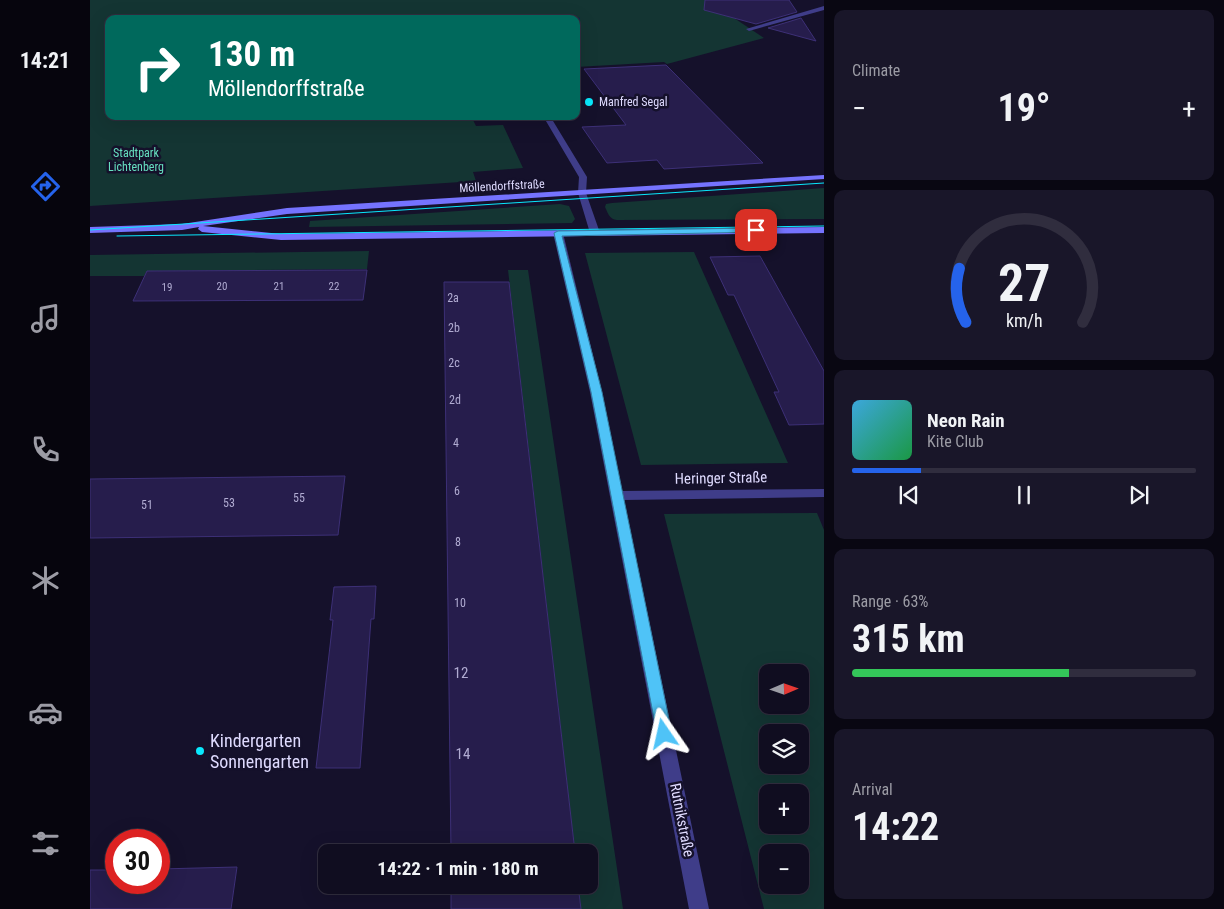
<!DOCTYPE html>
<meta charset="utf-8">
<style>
body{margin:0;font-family:"Roboto Condensed",sans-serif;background:#191629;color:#f1f3f6;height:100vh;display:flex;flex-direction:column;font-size:19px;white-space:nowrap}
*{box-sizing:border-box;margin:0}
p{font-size:16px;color:#9c9ca5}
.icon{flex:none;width:28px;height:28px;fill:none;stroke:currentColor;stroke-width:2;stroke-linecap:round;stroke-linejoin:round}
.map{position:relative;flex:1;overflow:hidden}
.sheet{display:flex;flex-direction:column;gap:10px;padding:10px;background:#090712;width:400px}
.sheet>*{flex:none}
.top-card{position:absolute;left:15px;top:15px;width:475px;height:105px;border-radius:10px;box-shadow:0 5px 20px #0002,0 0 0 1px #302d3e;background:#00695c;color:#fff;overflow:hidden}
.needle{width:32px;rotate:88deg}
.tools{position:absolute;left:669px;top:664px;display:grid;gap:10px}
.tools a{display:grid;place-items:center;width:50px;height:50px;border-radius:10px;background:#100d20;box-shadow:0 5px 20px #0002,0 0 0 1px #302d3e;font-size:25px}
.speed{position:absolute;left:15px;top:829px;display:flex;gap:10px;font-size:25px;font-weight:700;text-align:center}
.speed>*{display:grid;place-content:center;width:65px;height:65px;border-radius:50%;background:#100d20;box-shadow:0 5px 20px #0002,0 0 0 1px #302d3e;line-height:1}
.speed .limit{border:8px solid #d22;background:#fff;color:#111}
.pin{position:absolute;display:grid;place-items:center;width:42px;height:42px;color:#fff;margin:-21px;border-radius:10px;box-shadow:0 2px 8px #0006}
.me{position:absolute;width:55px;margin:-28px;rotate:349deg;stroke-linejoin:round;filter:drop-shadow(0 0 4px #0008)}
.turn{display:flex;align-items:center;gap:18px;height:105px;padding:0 20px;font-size:22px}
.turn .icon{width:65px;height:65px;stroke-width:2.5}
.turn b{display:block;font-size:35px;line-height:42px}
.big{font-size:38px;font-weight:700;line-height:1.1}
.sheet .widget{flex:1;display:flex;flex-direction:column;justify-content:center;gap:8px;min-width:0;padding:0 18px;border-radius:10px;background:#191629}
.sheet .dial{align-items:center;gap:0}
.dial svg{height:130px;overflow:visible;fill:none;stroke:#302d3e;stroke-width:7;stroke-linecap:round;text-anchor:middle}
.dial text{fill:#f1f3f6;stroke:none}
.song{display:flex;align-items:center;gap:15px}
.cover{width:60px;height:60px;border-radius:8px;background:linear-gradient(135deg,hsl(200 70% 55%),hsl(140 70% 35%))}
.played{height:5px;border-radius:2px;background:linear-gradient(90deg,#2563eb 20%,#302d3e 20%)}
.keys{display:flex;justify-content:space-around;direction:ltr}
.heat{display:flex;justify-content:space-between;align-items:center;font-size:28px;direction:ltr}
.charge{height:8px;border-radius:4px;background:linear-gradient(90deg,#34c759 63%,#302d3e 0)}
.trip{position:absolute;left:228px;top:844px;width:280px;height:50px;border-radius:10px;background:#100d20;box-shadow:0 5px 20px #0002,0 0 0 1px #302d3e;font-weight:700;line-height:50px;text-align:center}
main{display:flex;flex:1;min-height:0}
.tabs{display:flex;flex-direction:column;width:90px;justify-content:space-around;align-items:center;background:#06050d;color:#9c9ca5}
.tabs .icon{width:35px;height:35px}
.tabs .on{color:#2563eb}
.tabs b{font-size:22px;color:#f1f3f6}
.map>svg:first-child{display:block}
</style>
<main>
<nav class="tabs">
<b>14:21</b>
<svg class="icon on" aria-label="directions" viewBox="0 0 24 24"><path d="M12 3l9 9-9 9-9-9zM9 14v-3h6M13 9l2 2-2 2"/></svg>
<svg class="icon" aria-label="music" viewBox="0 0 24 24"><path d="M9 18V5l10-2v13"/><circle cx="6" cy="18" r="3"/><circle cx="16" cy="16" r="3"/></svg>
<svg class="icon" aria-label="phone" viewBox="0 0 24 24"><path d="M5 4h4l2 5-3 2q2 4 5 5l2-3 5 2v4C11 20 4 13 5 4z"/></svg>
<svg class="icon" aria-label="climate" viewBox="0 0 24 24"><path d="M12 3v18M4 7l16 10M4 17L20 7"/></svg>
<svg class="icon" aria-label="car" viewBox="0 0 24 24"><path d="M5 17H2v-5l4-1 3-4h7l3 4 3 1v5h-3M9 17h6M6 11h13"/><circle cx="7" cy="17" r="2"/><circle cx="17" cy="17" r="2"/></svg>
<svg class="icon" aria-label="filters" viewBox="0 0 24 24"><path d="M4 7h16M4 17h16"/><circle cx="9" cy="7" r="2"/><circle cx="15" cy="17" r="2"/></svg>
</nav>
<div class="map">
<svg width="734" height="909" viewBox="0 0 734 909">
<rect width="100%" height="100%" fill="#15112b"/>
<!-- green -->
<path fill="#143533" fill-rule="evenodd" d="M0,0H628L641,16L674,38L577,64L574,62L486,67V19H19V116H381L386,126L413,125L433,168L383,172L386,181L0,206Z
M734,188V219L527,220C519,219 518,213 515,207L516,204L522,203Z
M470,204L479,206L485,219L482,223L219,227L220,221Z
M279,251L277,269L57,271L54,276H0V255Z
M604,252L698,463L551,465L495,253Z
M418,270H438L533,909H491L488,885H499V852H485Z
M727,513L734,530V909H674L574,514ZM678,672H710V705H678ZM678,732H710V765H678ZM678,792H710V825H678ZM678,852H710V885H678Z"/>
<!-- water -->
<path fill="#0d264e" d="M477,14L490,18V22L486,25V19H329L360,15Z"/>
<!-- building -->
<path fill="#261d4c" stroke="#3d3077" d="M615,0H699L707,12L666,24L614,10Z
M711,18L726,41L678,28Z
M576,65L673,163L574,169L567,160L517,163L492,127L536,125L494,69Z
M670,256L734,371V424L699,425L684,392H689L644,295H638L620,257Z
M277,270L273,300L43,301L57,271Z
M354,282H419L485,852H361Z
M255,476L248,535L0,538V479Z
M286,586L284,619H281L270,768H226L243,620H240L244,587Z
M147,867L141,909H0V870H26V882H69V869Z
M361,885H488L491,909H361Z"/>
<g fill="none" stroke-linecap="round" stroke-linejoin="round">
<!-- street -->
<path fill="#3f3d89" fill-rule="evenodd" d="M734,6V10L659,31L656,29Z
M453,116H460L497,177L496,193L510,233L508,235L505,236L500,233L488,193L489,177Z
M468,230L473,233L512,392L532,491L734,489V497L534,500L619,909H599L500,392L463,233Z"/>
<!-- secondary -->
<path fill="#7573fe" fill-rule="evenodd" d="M734,175V179L197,214L113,226L191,234L734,227V233L191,240L112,232L108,229L109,227L92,230L0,233V227L92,224L197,208Z"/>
<!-- tram -->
<path stroke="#09e8fd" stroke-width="1" d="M0,230L734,183
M27,236L734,226"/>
</g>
<!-- route -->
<path fill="#4fc3f7" stroke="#337fa1" d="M666,228H669V232L472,236L512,392L582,734L580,738L574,740L569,738L567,734L501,392L464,233L468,231Z"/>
<!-- markers -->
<g fill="#09e8fd" stroke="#15112b" stroke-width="2">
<circle cx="499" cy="102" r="5"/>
<circle cx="110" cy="751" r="5"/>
</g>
<g text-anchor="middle" stroke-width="5" stroke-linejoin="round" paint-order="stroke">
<!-- far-number labels -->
<g font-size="11" fill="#b1acd2">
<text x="132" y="290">20</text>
<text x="189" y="290">21</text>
<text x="244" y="290">22</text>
<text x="77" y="291">19</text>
</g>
<!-- far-poi labels -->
<g font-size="12" fill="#dfdbff" stroke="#15112b" text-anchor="start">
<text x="509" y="106">Manfred Segal</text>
</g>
<!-- far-park labels -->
<g font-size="12" fill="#66e0c0" stroke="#15112b">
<text x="46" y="157">Stadtpark<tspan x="46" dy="14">Lichtenberg</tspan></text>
</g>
<!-- far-street labels -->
<g font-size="12" fill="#dfdbff" stroke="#15112b">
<text transform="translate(412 186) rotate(-3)" y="4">Möllendorffstraße</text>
</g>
<!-- number labels -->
<g font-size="12" fill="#b1acd2">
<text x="363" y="302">2a</text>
<text x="364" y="332">2b</text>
<text x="364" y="367">2c</text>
<text x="365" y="404">2d</text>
<text x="366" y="447">4</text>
<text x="367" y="495">6</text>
<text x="209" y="502">55</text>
<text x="139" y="507">53</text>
<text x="57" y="509">51</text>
<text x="368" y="546">8</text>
<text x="370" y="607">10</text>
</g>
<!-- street labels -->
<g font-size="15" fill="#dfdbff" stroke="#15112b">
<text transform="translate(631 478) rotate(-1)" y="5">Heringer Straße</text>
<text transform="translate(592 820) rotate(79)" y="5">Rutnikstraße</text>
</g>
<!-- near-number labels -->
<g font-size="15" fill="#b1acd2">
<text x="371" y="678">12</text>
<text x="373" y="759">14</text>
</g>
<!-- near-poi labels -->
<g font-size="18" fill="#dfdbff" stroke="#15112b" text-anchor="start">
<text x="120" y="747">Kindergarten<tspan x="120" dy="21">Sonnengarten</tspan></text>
</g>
</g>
</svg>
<div class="tools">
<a><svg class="needle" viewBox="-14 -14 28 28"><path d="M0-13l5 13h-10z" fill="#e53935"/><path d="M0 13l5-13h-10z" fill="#9c9ca5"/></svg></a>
<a><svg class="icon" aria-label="layers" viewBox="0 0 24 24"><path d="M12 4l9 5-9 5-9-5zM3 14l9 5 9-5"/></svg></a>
<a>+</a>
<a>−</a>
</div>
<div class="speed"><div class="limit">30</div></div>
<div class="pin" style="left:666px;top:230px;background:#d93025"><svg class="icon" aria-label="arrive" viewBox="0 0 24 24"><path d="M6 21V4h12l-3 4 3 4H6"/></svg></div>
<svg class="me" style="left:574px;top:734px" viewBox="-20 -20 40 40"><path d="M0-17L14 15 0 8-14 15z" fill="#4fc3f7" stroke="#fff" stroke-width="4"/></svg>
<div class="trip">14:22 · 1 min · 180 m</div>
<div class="top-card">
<div class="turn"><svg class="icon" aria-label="right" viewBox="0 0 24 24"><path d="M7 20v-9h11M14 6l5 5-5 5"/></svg><div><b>130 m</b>Möllendorffstraße</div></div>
</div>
</div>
<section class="sheet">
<div class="widget"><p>Climate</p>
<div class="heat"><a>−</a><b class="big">19°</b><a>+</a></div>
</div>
<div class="widget dial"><svg viewBox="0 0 100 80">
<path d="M14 69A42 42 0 1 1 86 69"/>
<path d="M14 69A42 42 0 0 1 10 36" stroke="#2563eb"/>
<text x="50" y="56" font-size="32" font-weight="700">27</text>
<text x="50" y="72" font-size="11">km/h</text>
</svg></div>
<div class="widget">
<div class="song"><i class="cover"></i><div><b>Neon Rain</b><p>Kite Club</p></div></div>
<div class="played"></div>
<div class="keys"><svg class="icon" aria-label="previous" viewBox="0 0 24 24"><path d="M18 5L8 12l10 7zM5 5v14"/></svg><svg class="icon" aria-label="pause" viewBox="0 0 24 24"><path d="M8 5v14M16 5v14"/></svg><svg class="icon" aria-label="next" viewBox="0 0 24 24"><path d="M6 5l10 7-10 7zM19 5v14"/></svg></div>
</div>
<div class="widget"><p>Range · 63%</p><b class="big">315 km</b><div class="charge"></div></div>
<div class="widget"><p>Arrival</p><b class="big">14:22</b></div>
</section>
</main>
